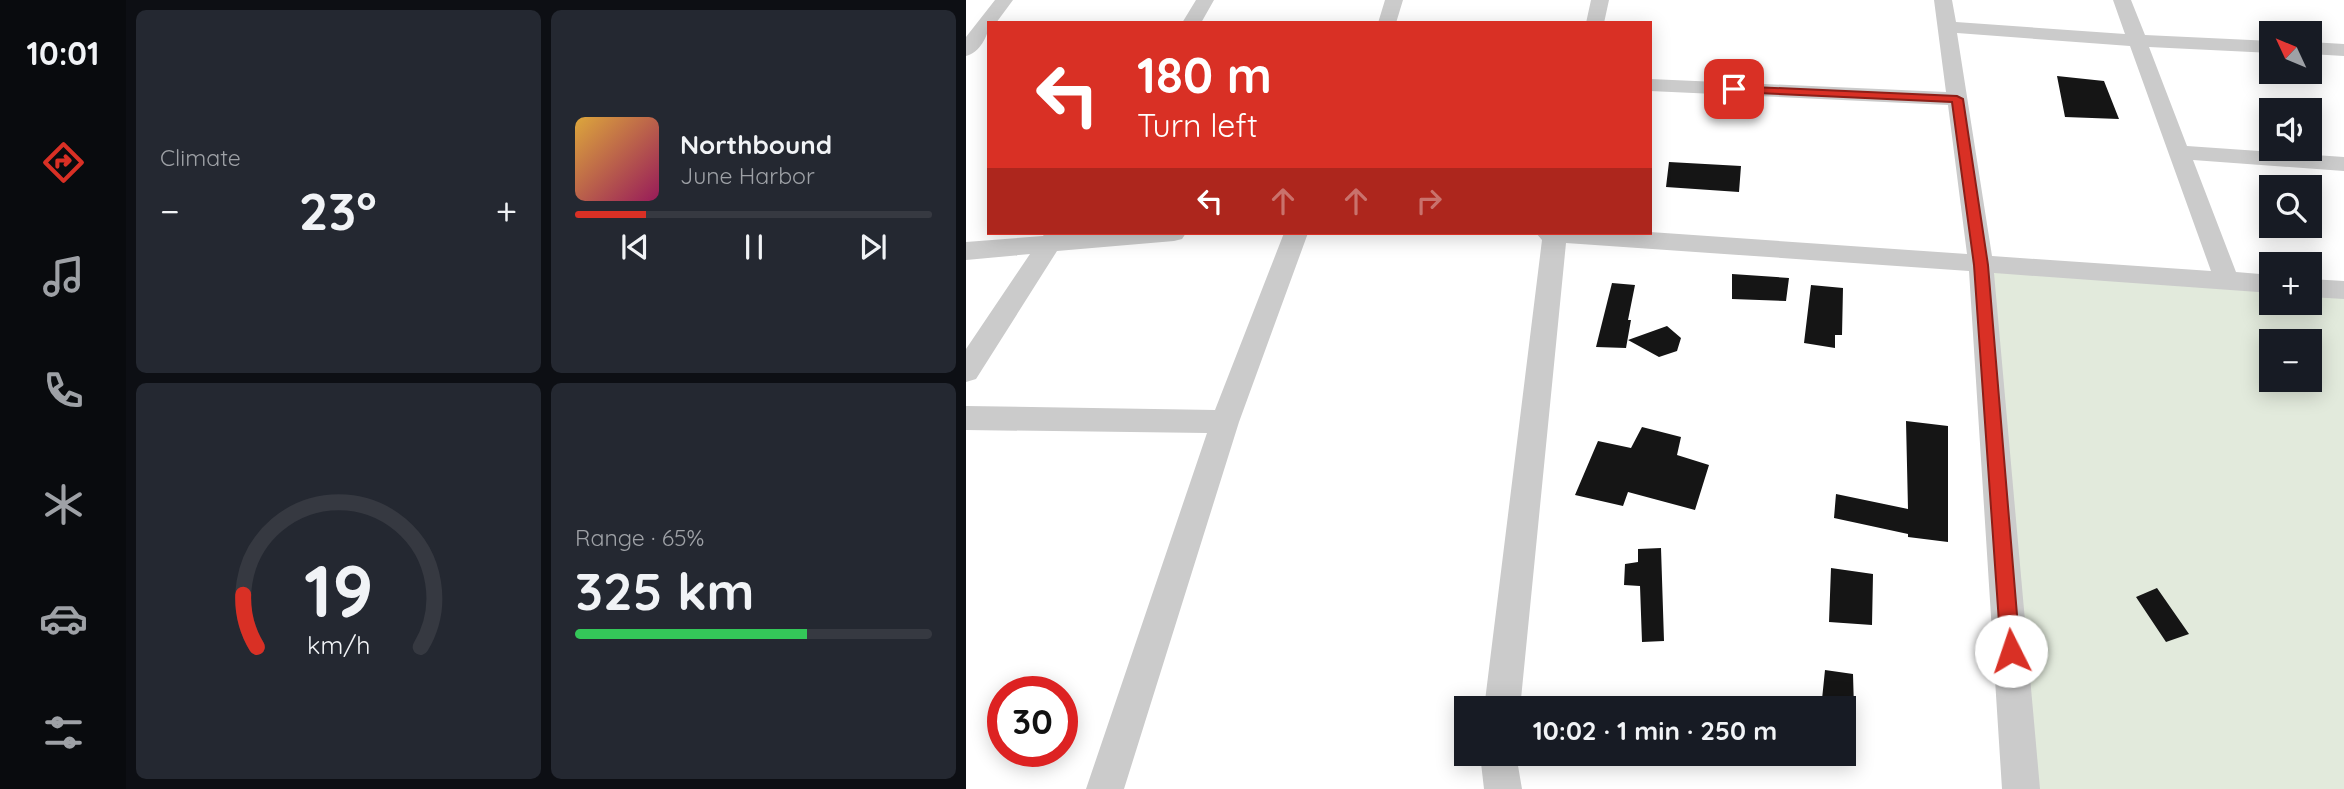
<!DOCTYPE html>
<meta charset="utf-8">
<style>
body{margin:0;font-family:Quicksand,sans-serif;background:#242831;color:#f1f3f6;height:100vh;display:flex;flex-direction:column;font-size:26px;white-space:nowrap}
*{box-sizing:border-box;margin:0}
p{font-size:23px;color:#9ea1a6}
.icon{flex:none;width:38px;height:38px;fill:none;stroke:currentColor;stroke-width:2;stroke-linecap:round;stroke-linejoin:round}
.map{position:relative;flex:1;overflow:hidden}
.side{display:flex;flex-direction:column;gap:10px;padding:10px;background:#0d0f14;width:840px}
.side>*{flex:none}
.hud{position:absolute;left:21px;top:21px;width:665px;height:214px;border-radius:0px;box-shadow:0 4px 18px #0003;background:#d93025;color:#fff;overflow:hidden}
.needle{width:46px;rotate:314deg}
.tools{position:absolute;left:1293px;top:21px;display:grid;gap:14px}
.tools a{display:grid;place-items:center;width:63px;height:63px;border-radius:0px;background:#171b24;box-shadow:0 4px 18px #0003;font-size:35px}
.speed{position:absolute;left:21px;top:676px;display:flex;gap:14px;font-size:35px;font-weight:700;text-align:center}
.speed>*{display:grid;place-content:center;width:91px;height:91px;border-radius:50%;background:#171b24;box-shadow:0 4px 18px #0003;line-height:1}
.speed .limit{border:10px solid #d22;background:#fff;color:#111}
.pin{position:absolute;display:grid;place-items:center;width:60px;height:60px;color:#fff;margin:-30px;border-radius:14px;box-shadow:0 4px 10px #0006}
.me{position:absolute;width:77px;margin:-38px;rotate:356deg;stroke-linejoin:round;filter:drop-shadow(0 0 5px #0008)}
.turn{display:flex;align-items:center;gap:24px;height:147px;padding:0 35px;font-size:32px}
.turn .icon{width:91px;height:91px;stroke-width:2.5}
.turn b{display:block;font-size:49px;line-height:60px}
.lanes{display:flex;align-items:center;height:66px;padding:0 35px;background:#0003;justify-content:center;gap:35px;direction:ltr}
.lanes .off{opacity:.35}
.big{font-size:52px;font-weight:800;line-height:1.1}
.side .card{flex:1;display:flex;flex-direction:column;justify-content:center;gap:10px;min-width:0;padding:0 24px;border-radius:10px;background:#242831}
.side .dial{align-items:center;gap:0}
.dial svg{height:182px;overflow:visible;fill:none;stroke:#363941;stroke-width:7;stroke-linecap:round;text-anchor:middle}
.dial text{fill:#f1f3f6;stroke:none}
.song{display:flex;align-items:center;gap:21px}
.cover{width:84px;height:84px;border-radius:10px;background:linear-gradient(135deg,hsl(40 70% 55%),hsl(330 70% 35%))}
.played{height:7px;border-radius:4px;background:linear-gradient(90deg,#d93025 20%,#363941 20%)}
.keys{display:flex;justify-content:space-around;direction:ltr}
.heat{display:flex;justify-content:space-between;align-items:center;font-size:38px;direction:ltr}
.charge{height:10px;border-radius:5px;background:linear-gradient(90deg,#34c759 65%,#363941 0)}
.side .tiles{flex:1;display:grid;gap:10px;grid-template-columns:repeat(2,1fr)}
.trip{position:absolute;left:488px;top:696px;width:402px;height:70px;border-radius:0px;background:#171b24;box-shadow:0 4px 18px #0003;font-weight:800;line-height:70px;text-align:center}
main{display:flex;flex:1;min-height:0}
.tabs{display:flex;flex-direction:column;width:126px;justify-content:space-around;align-items:center;background:#090b0e;color:#9ea1a6}
.tabs .icon{width:49px;height:49px}
.tabs .current{color:#d93025}
.tabs b{font-size:32px;color:#f1f3f6}
.map>svg:first-child{display:block}
</style>
<main>
<nav class="tabs">
<b>10:01</b>
<svg class="icon current" aria-label="directions" viewBox="0 0 24 24"><path d="M12 3l9 9-9 9-9-9zM9 14v-3h6M13 9l2 2-2 2"/></svg>
<svg class="icon" aria-label="music" viewBox="0 0 24 24"><path d="M9 18V5l10-2v13"/><circle cx="6" cy="18" r="3"/><circle cx="16" cy="16" r="3"/></svg>
<svg class="icon" aria-label="phone" viewBox="0 0 24 24"><path d="M5 4h4l2 5-3 2q2 4 5 5l2-3 5 2v4C11 20 4 13 5 4z"/></svg>
<svg class="icon" aria-label="climate" viewBox="0 0 24 24"><path d="M12 3v18M4 7l16 10M4 17L20 7"/></svg>
<svg class="icon" aria-label="car" viewBox="0 0 24 24"><path d="M5 17H2v-5l4-1 3-4h7l3 4 3 1v5h-3M9 17h6M6 11h13"/><circle cx="7" cy="17" r="2"/><circle cx="17" cy="17" r="2"/></svg>
<svg class="icon" aria-label="filters" viewBox="0 0 24 24"><path d="M4 7h16M4 17h16"/><circle cx="9" cy="7" r="2"/><circle cx="15" cy="17" r="2"/></svg>
</nav>
<section class="side">
<div class="tiles">
<div class="card"><p>Climate</p>
<div class="heat"><a>−</a><b class="big">23°</b><a>+</a></div>
</div>
<div class="card">
<div class="song"><i class="cover"></i><div><b>Northbound</b><p>June Harbor</p></div></div>
<div class="played"></div>
<div class="keys"><svg class="icon" aria-label="previous" viewBox="0 0 24 24"><path d="M18 5L8 12l10 7zM5 5v14"/></svg><svg class="icon" aria-label="pause" viewBox="0 0 24 24"><path d="M8 5v14M16 5v14"/></svg><svg class="icon" aria-label="next" viewBox="0 0 24 24"><path d="M6 5l10 7-10 7zM19 5v14"/></svg></div>
</div>
<div class="card dial"><svg viewBox="0 0 100 80">
<path d="M14 69A42 42 0 1 1 86 69"/>
<path d="M14 69A42 42 0 0 1 8 46" stroke="#d93025"/>
<text x="50" y="56" font-size="32" font-weight="700">19</text>
<text x="50" y="72" font-size="11">km/h</text>
</svg></div>
<div class="card"><p>Range · 65%</p><b class="big">325 km</b><div class="charge"></div></div>
</div>
</section>
<div class="map">
<svg width="1378" height="789" viewBox="0 0 1378 789">
<rect width="100%" height="100%" fill="#fff"/>
<!-- green -->
<path fill="#e2eadc" fill-rule="evenodd" d="M1020,264L1305,284L1306,303H1344V286L1378,288V789H1061ZM1306,341H1344V380H1306Z"/>
<!-- building -->
<path fill="#151515" d="M1091,76L1138,81L1153,119L1099,117Z
M703,162L775,166L773,192L700,187Z
M766,274L823,278L820,301L766,299Z
M646,283L669,285L662,320H665L660,348L630,347Z
M845,285L877,288L876,335H869V348L838,343Z
M701,326L715,338L711,351L693,357L662,340Z
M940,421L982,426V542L942,537V534L868,518L870,494L942,509Z
M676,427L715,437L711,455L743,465L729,510L662,492L657,506L609,495L632,441L665,448Z
M695,548L698,641L676,642L674,586L658,585L659,564L672,562V549Z
M865,568L907,574L906,625L863,622Z
M1191,588L1223,634L1200,642L1170,597Z
M859,670L887,674L888,709H855Z"/>
<g fill="none" stroke-linecap="round" stroke-linejoin="round">
<!-- minor -->
<path fill="#cbcbcb" fill-rule="evenodd" d="M29,0H47L30,23H23C23,36 13,53 0,56V37Z
M230,0H248L235,23H216Z
M419,0H437L430,23H412Z
M625,0H643L638,23H620Z
M968,0H986L990,22L1159,34L1147,0H1165L1179,35L1306,41V53L1183,47L1221,146L1378,157V171L1227,160L1270,272L1306,275V293L1028,273L1074,789H1036L1003,271L600,243L554,709H518L576,240L570,233L684,232L1001,254L982,105L684,91V79L980,92ZM991,33L1164,46L1245,271L1026,256Z
M1344,42L1378,44V56L1344,54Z
M79,233H220L216,239L208,241L91,251L10,379L0,382V349L64,254L0,260V242L77,236Z
M318,233H342L273,422L158,789H120L241,433L0,430V406L249,410Z
M1344,279L1378,281V299L1344,297Z
M514,754H550L556,789H518Z"/>
</g>
<!-- route -->
<path fill="#d93025" stroke="#8d1f18" stroke-width="2" d="M764,86L991,96L997,99L1022,265L1054,651L1051,658L1045,661L1038,658L1035,651L1008,265L986,102L768,92L764,91Z"/>
</svg>
<div class="tools">
<a><svg class="needle" viewBox="-14 -14 28 28"><path d="M0-13l5 13h-10z" fill="#e53935"/><path d="M0 13l5-13h-10z" fill="#9ea1a6"/></svg></a>
<a><svg class="icon" aria-label="sound" viewBox="0 0 24 24"><path d="M4 9h4l5-4v14l-5-4H4zM17 9q2 3 0 6"/></svg></a>
<a><svg class="icon" aria-label="search" viewBox="0 0 24 24"><circle cx="10" cy="10" r="6"/><path d="M15 15l6 6"/></svg></a>
<a>+</a>
<a>−</a>
</div>
<div class="speed"><div class="limit">30</div></div>
<div class="pin" style="left:768px;top:89px;background:#d93025"><svg class="icon" aria-label="arrive" viewBox="0 0 24 24"><path d="M6 21V4h12l-3 4 3 4H6"/></svg></div>
<svg class="me" style="left:1045px;top:651px" viewBox="-20 -20 40 40"><circle r="19" fill="#fff"/><path d="M0-13L10 11 0 6-10 11z" fill="#d93025"/></svg>
<div class="trip">10:02 · 1 min · 250 m</div>
<div class="hud">
<div class="turn"><svg class="icon" aria-label="left" viewBox="0 0 24 24"><path d="M17 20v-9H6M10 6l-5 5 5 5"/></svg><div><b>180 m</b>Turn left</div></div>
<div class="lanes"><svg class="icon" aria-label="left" viewBox="0 0 24 24"><path d="M17 20v-9H6M10 6l-5 5 5 5"/></svg><svg class="icon off" aria-label="ahead" viewBox="0 0 24 24"><path d="M12 20V5M6 11l6-6 6 6"/></svg><svg class="icon off" aria-label="ahead" viewBox="0 0 24 24"><path d="M12 20V5M6 11l6-6 6 6"/></svg><svg class="icon off" aria-label="right" viewBox="0 0 24 24"><path d="M7 20v-9h11M14 6l5 5-5 5"/></svg></div>
</div>
</div>
</main>
